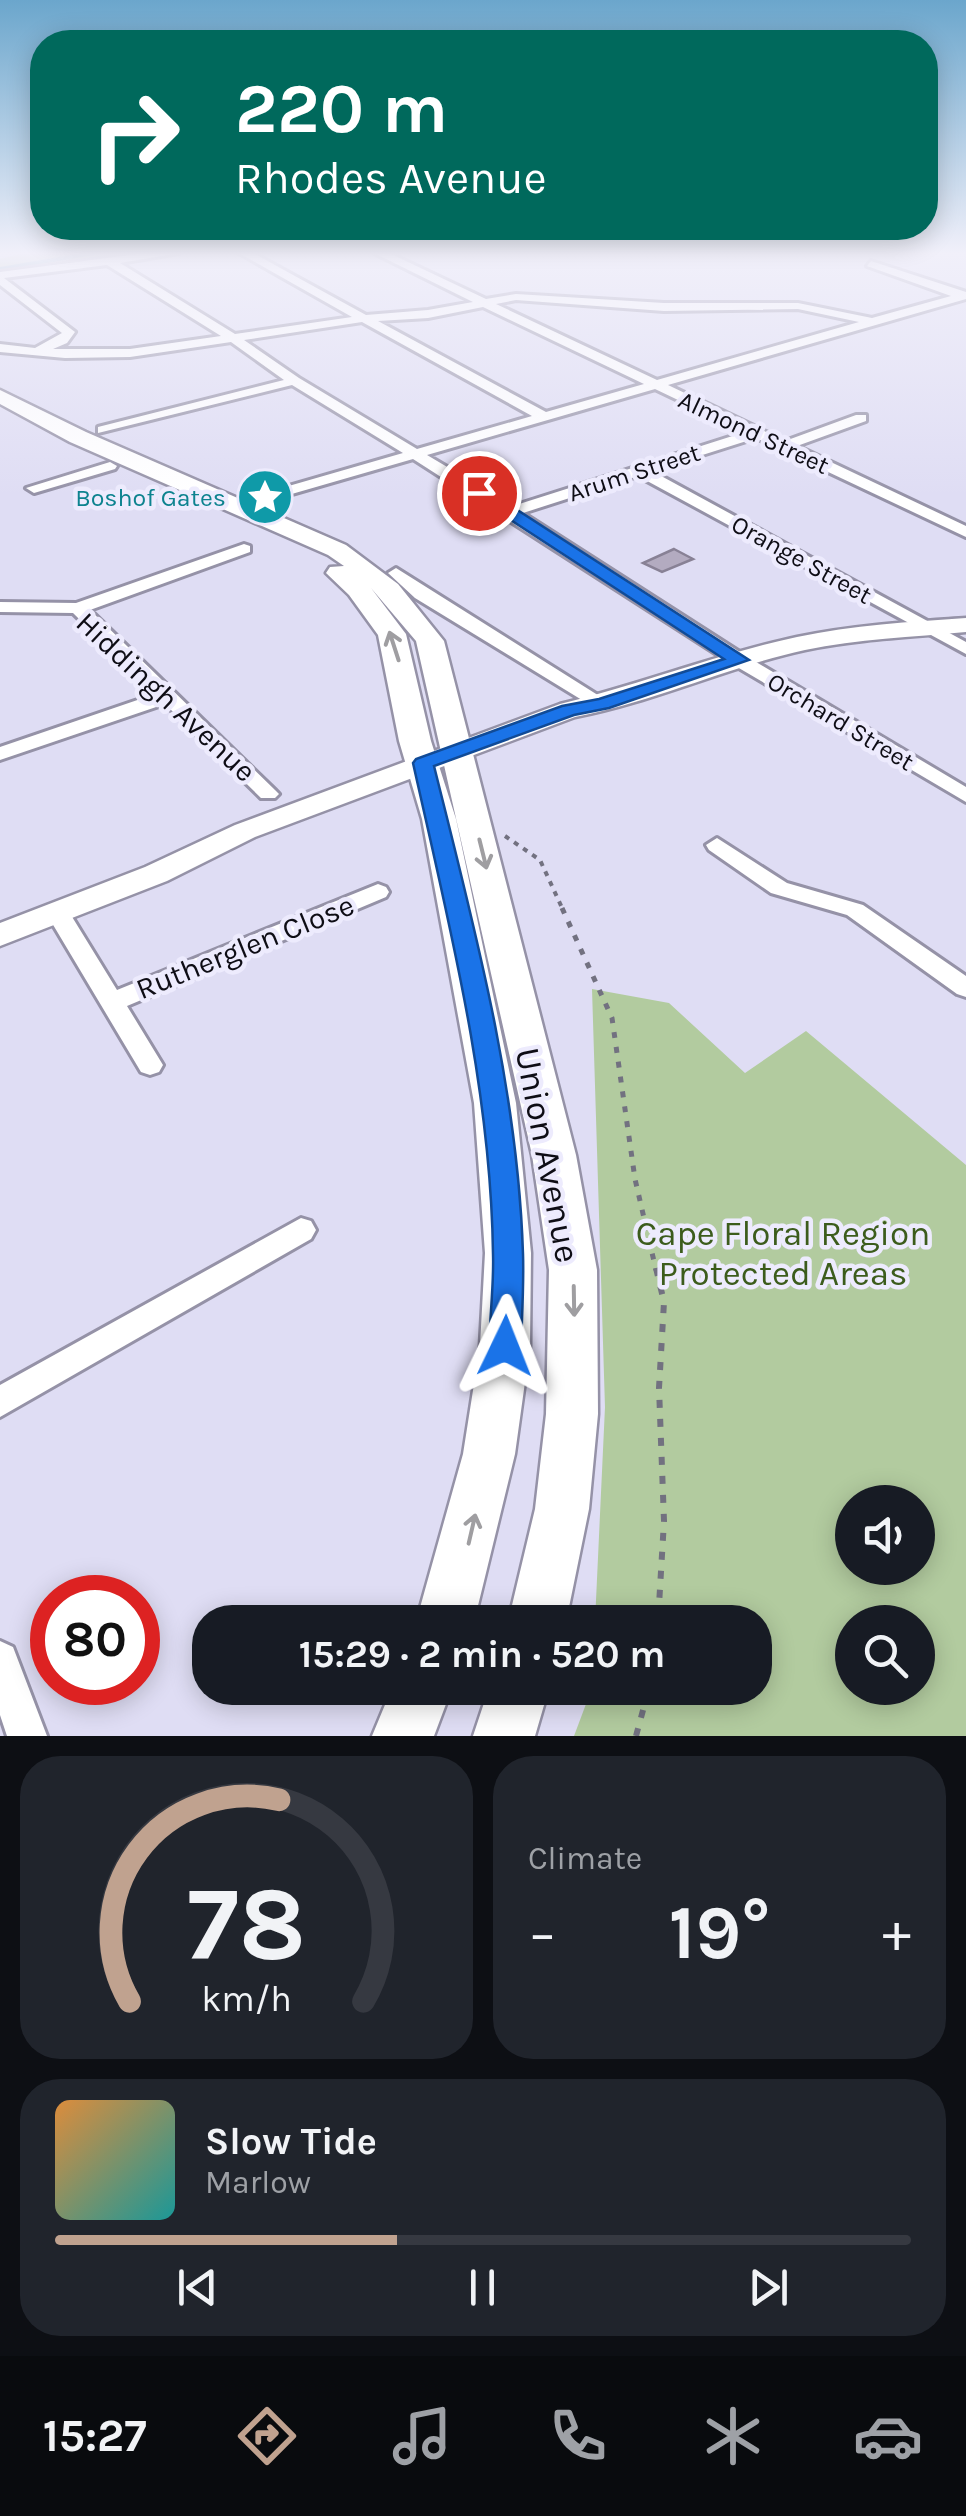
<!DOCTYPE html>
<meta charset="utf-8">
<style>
body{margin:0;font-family:Karla,sans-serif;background:#20242c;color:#f1f3f6;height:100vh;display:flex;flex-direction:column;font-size:38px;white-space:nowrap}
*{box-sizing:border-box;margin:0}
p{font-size:32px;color:#9ea1a6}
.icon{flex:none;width:55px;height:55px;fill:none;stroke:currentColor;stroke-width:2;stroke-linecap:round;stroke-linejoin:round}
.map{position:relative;height:1736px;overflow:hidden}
.sheet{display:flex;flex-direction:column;gap:20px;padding:20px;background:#0d0f14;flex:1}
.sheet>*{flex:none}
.banner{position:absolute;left:30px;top:30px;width:908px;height:210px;border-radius:40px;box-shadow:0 5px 25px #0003;background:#00695c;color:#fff;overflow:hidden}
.fabs{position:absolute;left:835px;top:1485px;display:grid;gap:20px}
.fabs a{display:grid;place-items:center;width:100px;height:100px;border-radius:50%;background:#171b24;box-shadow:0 5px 25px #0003;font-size:50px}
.speed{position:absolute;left:30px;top:1575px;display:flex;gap:20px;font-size:50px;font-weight:700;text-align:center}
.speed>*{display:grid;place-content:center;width:130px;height:130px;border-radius:50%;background:#171b24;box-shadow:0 5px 25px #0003;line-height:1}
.speed .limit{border:15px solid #d22;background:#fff;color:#111}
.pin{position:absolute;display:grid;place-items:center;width:85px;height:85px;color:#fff;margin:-42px;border:5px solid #fff;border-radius:50%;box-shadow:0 2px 10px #0007}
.me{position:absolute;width:110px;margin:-55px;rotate:2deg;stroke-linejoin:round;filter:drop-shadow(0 0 8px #0008)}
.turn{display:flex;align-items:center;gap:35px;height:210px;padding:0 40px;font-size:45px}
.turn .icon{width:130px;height:130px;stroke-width:2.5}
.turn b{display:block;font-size:70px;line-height:85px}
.big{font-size:75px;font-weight:700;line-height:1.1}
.sheet .widget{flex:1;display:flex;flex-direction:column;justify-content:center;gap:15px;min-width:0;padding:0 35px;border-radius:40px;background:#20242c}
.sheet .dial{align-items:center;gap:0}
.dial svg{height:260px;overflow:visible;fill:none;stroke:#363941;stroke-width:7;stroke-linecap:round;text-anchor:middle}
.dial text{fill:#f1f3f6;stroke:none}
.song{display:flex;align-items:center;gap:30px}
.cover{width:120px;height:120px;border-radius:15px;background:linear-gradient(135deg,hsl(30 70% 55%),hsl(180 70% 35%))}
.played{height:10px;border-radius:5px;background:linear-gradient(90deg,#c0a28f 40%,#363941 40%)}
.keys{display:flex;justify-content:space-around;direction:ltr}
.heat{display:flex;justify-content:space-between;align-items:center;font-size:55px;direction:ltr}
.sheet .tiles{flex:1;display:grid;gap:20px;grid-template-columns:1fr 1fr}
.widget:last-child{grid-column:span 2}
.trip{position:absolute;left:192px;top:1605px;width:580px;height:100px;border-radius:40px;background:#171b24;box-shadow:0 5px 25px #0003;font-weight:700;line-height:100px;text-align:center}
.tabs{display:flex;height:160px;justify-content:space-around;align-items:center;background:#090b0e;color:#9ea1a6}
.tabs .icon{width:70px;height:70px}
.tabs .current{color:#c0a28f}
.tabs b{font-size:45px;color:#f1f3f6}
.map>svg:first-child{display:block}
</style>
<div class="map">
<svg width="966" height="1736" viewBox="0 0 966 1736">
<rect width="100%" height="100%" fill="#dfddf4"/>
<!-- green -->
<path fill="#b2cb9f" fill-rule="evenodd" d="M24,253H166L0,275V259Z
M592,989L669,1003L745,1073L806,1031L966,1165V1736H574L592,1688H755V1622H595L605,1407ZM852,1502H918V1568H852ZM852,1622H918V1688H852Z"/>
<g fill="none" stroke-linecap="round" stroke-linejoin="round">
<!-- stream -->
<path stroke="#5190a1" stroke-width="4" d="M0,269L94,253"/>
</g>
<!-- building -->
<path fill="#b3abc0" stroke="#888195" stroke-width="2.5" d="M674,549L693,559L662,572L643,563Z"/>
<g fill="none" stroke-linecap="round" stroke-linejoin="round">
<!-- minor casing -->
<g stroke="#9592a7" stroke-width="6">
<path id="minor" d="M145,253H179L120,263L235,334L352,317L239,253H253L366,315L428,310L473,302L374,253H389L486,299L516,294L664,303H798L872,318L951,296L867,266L871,261L966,292V299L668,385L785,441L856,415H866V421L797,446L966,526V537L756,438L652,471L966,642V654L638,476L523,513L746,656L966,787V802L732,664L413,459L264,502H254V496L403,453L292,385L98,433V427L284,380L231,342L130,357L65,358L0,352V344L35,348L62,333L0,285V272ZM107,265L221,336L130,349H53L67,343L75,332L4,278ZM516,300L664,311L798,309L859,322L657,380L496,304ZM483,307L644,384L546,412L378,321L428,318ZM362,322L532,416L417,449L299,378L244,340ZM655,389L745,432L513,506L427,455Z
M110,462L117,466L115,469L34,493L26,488Z
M244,544L250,546V552L90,610L275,790L279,794L275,798H261L165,704L0,760V747L155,694L73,613L0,612V602L76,603Z
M396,568L612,704L602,710L595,708L415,598L388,573Z
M717,838L787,883L863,905L966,976V997L957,994L847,915L771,893L709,850L706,845Z
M378,884L386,887L389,892L386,897L127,1006L163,1065L159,1072L150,1075L141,1072L46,913L58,905L66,907L117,990Z
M301,1218L311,1221L316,1230L311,1239L0,1417V1385Z
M0,1641L13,1647L47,1736H7L0,1715Z"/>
</g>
<!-- major casing -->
<g stroke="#9592a7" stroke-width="5">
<path id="major" d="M966,618V632C912,637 858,639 805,650C727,667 654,702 575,717L255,837L167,881L0,946V923L145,867L235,825L560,704C639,685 717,654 797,637C853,625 910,622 966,618Z"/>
</g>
<!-- highway casing -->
<g stroke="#9592a7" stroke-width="5">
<path id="highway" d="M0,390L86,432L346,545L398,584L444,641L576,1155L597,1270L598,1414L589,1509L566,1622H508L535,1509L546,1414L549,1270L532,1155L416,641L371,588L406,634L431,741L456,819L516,1103L531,1253L530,1346L515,1454L474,1622H416L463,1454L480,1346L485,1253L474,1103L422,819L399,741L378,635L349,595L326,573L330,567L344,566L328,555L70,442L0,404Z
M392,1688H452L434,1736H372Z
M489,1688H549L535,1736H473Z"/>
</g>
<!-- path-far2 -->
<path stroke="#727180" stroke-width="4" stroke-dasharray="5 6" stroke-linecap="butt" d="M505,836L540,860L563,910"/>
<!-- path-far1 -->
<path stroke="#727180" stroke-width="5" stroke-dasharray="6 9" stroke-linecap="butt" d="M562,908L612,1018L635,1179L656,1270"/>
<!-- path -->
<path stroke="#727180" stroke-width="6" stroke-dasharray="8 11" stroke-linecap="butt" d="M656,1268L664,1302L659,1388L664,1521L658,1622
M636,1736L649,1688"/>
<!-- minor -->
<use href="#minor" fill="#fff" fill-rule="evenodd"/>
<!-- major -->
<use href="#major" fill="#fff" fill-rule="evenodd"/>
<!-- highway -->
<use href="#highway" fill="#fff" fill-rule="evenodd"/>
</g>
<!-- one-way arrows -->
<defs><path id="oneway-shaft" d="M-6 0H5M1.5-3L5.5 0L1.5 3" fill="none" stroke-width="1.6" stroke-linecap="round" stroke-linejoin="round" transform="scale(2.5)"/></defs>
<g stroke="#9f9ea1">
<use href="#oneway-shaft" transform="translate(394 646) rotate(-108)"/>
<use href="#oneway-shaft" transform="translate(483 854) rotate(76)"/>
<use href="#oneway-shaft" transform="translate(574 1301) rotate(89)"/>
<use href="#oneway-shaft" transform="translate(472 1529) rotate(-77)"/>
</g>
<!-- sky -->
<linearGradient id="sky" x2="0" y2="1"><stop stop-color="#6ba6cc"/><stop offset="0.51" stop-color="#f1f0fa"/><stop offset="1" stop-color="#f1f0fa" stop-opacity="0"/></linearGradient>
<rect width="966" height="496" fill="url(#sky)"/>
<!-- route -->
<path fill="#1a73e8" stroke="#114b97" stroke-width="2.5" d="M474,489H485L749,660L609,708L574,715L434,766C474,926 518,1089 523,1254C524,1284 522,1315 521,1346L516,1356L505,1360L494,1356L489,1346C490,1315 494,1284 493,1254C491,1088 449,924 413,763L416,759L562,706L599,699L724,659L474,496Z"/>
<!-- icons -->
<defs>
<g id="sight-disc" transform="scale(2.875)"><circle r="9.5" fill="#0f9aa8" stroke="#edebfd"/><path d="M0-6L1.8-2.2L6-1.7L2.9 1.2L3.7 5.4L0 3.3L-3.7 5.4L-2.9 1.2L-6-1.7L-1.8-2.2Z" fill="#fff"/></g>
</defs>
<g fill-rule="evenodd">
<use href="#sight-disc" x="265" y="497"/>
</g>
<g text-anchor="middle" stroke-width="9" stroke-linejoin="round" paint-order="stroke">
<!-- far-street labels -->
<g font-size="25" fill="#0e0d15" stroke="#edebfd">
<text transform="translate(754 432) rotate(25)" y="9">Almond Street</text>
<text transform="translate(634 472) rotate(-18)" y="9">Arum Street</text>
<text transform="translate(802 559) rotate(29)" y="9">Orange Street</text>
<text transform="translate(841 721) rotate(31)" y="9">Orchard Street</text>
</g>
<!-- far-culture labels -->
<g font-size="25" fill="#0d838f" stroke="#edebfd" text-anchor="end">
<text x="226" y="506">Boshof Gates</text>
</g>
<!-- street labels -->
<g font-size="30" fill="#0e0d15" stroke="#edebfd">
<text transform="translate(166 697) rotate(43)" y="10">Hiddingh Avenue</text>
<text transform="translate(245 947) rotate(-22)" y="10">Rutherglen Close</text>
</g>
<!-- near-street labels -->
<g font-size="35" fill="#0e0d15" stroke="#edebfd">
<text transform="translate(548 1155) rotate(79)" y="12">Union Avenue</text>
</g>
<!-- near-park labels -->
<g font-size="35" fill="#3c5c1c" stroke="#edebfd">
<text x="783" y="1245">Cape Floral Region<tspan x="783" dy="40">Protected Areas</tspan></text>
</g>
</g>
</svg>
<div class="fabs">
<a><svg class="icon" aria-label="sound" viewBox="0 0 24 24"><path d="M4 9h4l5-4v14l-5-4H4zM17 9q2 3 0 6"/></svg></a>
<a><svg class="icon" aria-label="search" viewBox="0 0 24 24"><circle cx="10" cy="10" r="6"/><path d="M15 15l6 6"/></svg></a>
</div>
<div class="speed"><div class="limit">80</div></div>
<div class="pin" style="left:479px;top:493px;background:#d93025"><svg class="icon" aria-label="arrive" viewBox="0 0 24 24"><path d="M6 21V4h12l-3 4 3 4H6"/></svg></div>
<svg class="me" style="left:505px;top:1346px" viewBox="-20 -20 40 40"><path d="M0-17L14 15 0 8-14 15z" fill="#1a73e8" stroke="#fff" stroke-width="4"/></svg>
<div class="trip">15:29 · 2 min · 520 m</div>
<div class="banner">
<div class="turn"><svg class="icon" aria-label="right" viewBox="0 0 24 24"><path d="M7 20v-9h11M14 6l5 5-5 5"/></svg><div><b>220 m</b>Rhodes Avenue</div></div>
</div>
</div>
<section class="sheet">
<div class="tiles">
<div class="widget dial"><svg viewBox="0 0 100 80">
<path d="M14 69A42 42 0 1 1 86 69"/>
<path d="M14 69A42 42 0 0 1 60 7" stroke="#c0a28f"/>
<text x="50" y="56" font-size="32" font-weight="700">78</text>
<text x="50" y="72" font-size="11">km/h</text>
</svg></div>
<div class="widget"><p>Climate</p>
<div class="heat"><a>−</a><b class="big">19°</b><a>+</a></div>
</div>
<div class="widget">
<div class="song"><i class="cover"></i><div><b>Slow Tide</b><p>Marlow</p></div></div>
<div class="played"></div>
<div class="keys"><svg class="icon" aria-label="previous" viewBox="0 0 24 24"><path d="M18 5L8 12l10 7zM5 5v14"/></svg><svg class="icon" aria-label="pause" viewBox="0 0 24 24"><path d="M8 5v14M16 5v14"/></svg><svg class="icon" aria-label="next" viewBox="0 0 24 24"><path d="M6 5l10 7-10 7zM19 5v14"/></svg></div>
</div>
</div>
</section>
<nav class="tabs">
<b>15:27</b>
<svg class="icon current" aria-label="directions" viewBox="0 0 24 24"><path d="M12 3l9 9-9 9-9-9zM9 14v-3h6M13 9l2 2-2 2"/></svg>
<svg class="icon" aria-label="music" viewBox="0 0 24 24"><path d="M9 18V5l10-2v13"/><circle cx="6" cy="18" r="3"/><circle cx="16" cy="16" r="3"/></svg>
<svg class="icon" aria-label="phone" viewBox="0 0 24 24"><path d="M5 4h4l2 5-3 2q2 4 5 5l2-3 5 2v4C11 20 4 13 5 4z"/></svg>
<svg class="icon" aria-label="climate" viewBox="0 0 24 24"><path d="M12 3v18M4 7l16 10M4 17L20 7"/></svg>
<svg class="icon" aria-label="car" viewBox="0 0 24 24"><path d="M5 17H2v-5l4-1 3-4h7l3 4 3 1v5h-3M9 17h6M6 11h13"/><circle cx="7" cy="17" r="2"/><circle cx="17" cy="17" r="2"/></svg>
</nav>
